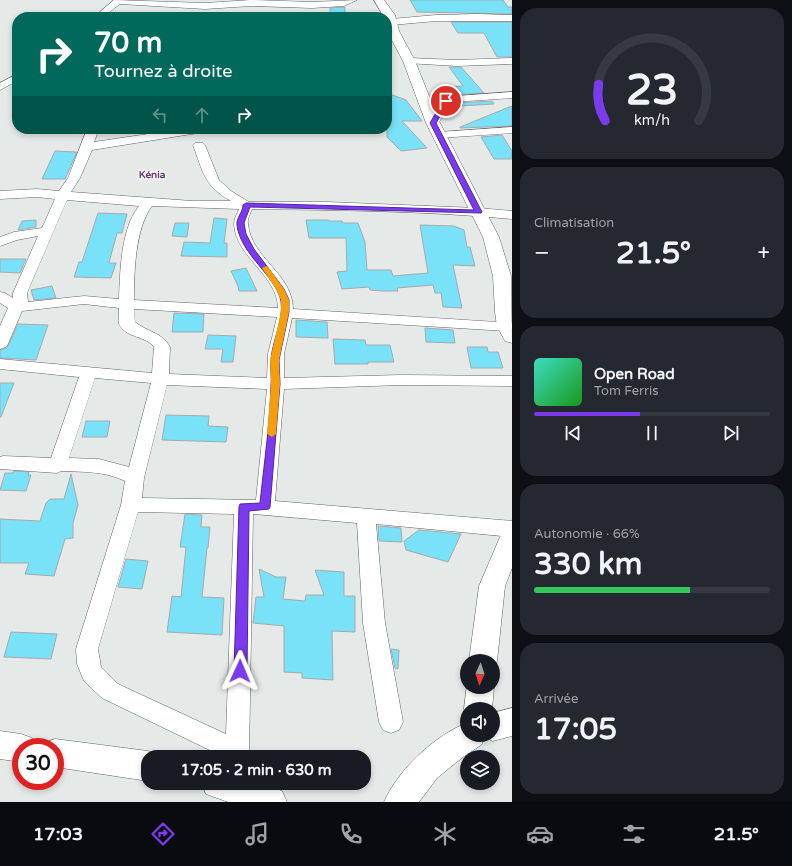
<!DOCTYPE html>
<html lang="fr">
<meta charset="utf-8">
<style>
body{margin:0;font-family:"Varela Round",sans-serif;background:#242831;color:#f1f3f6;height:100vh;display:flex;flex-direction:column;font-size:15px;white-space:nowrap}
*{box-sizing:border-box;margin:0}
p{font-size:13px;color:#9ea1a6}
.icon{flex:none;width:22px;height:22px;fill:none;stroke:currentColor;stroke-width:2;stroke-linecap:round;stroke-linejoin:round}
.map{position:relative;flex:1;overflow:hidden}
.panel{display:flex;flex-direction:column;gap:8px;padding:8px;background:#0d0f14;width:280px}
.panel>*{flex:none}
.banner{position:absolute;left:12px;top:12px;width:380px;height:122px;border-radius:16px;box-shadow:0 2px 6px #0003;background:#00695c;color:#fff;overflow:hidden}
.needle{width:26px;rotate:183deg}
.controls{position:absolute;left:460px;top:654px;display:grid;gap:8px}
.controls a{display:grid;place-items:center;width:40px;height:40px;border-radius:50%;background:#171b24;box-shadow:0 2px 6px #0003;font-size:20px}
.speed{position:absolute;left:12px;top:738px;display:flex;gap:8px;font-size:20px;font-weight:700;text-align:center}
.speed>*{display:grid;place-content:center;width:52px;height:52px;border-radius:50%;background:#171b24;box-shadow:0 2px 6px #0003;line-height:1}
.speed .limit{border:6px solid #d22;background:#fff;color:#111}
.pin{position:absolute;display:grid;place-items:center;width:34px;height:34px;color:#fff;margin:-17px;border:2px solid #fff;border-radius:50%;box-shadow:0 1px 4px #0007}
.me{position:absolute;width:44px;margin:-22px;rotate:1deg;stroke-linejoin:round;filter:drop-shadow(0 0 3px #0008)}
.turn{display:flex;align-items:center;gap:14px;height:84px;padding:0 16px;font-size:18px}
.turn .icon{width:52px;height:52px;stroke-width:2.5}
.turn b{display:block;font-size:28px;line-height:34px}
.lanes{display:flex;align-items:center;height:38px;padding:0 16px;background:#0003;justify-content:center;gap:20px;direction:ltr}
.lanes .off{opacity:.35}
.big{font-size:30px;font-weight:700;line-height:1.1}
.panel .card{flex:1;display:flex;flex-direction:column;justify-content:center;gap:6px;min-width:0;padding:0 14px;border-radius:16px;background:#242831}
.panel .dial{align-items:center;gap:0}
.dial svg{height:104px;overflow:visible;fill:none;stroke:#363941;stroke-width:7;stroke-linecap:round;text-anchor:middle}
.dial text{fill:#f1f3f6;stroke:none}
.song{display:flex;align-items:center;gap:12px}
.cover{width:48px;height:48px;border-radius:6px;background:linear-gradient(135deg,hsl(170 70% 55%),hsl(120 70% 35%))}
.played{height:4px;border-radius:2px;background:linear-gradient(90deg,#7c3aed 45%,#363941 45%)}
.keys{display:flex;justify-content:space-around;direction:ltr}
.heat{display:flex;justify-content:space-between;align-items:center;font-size:22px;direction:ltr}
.charge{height:6px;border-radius:3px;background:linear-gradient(90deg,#34c759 66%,#363941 0)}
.trip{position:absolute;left:141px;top:750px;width:230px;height:40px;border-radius:16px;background:#171b24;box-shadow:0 2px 6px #0003;font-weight:700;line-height:40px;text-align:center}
.dock{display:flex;height:64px;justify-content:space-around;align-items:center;background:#090b0e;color:#9ea1a6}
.dock .icon{width:28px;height:28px}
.dock .on{color:#7c3aed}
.dock b{font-size:18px;color:#f1f3f6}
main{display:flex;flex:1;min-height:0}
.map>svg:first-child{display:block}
</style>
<main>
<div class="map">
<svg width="512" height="802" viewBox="0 0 512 802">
<rect width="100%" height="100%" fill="#e5e9e8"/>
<!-- building -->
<path fill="#79e1f8" stroke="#a7aaab" d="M410,0H503L508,7H512V14L417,12Z
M345,7V13H330V8Z
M451,22H512V57H497L484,33H458Z
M449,67H461L484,93L451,95L446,87L463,86Z
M387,93L406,100L422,121H402L427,148L401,151L387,137Z
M492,101L494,104L459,106L457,103Z
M512,106V126L460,128V127Z
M502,135L512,151V159H494L481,137Z
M55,151L77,152L65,179H42Z
M98,213L127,214L122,233H117L109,263H116L111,278L74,277L79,262H82Z
M214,218L227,219L224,243H227V257L181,256L184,242L210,243Z
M36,220V227L18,230L22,221Z
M306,220H328L329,221H342L343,223H358L365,242L367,270H391L393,276L428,273L420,225L454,226L464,230L467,247H470L475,266L453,265L462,308L443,307L441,293H435L433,285L397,288L398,291H383L370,290L369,287L342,289L337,272L347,271L346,238H309Z
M175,223H189L187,237L172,236Z
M0,259H26L20,273L0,272Z
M246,268L257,291H239L238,286L231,271Z
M52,286L56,298L34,300L31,290Z
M174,313L204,314L203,332H172Z
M296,320L327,322L328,338L296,337Z
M18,324L48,325L36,360L0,358V350L7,348Z
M425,328L453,330L455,343L426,342Z
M208,335L236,336L233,362H221L223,349H205Z
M333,339L365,340L366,345H390L394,362H368V364H335Z
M467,347H487L488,352H498L503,368H471Z
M0,383H14L1,417H0Z
M166,415L209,416L208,426L228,427L226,442L162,440Z
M86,421H110L107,437H82Z
M14,471L29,472L28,475H31L26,491L0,490L5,473H13Z
M71,474L78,505L73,523V538L65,539L54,576L25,574L29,563H0V519L40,521L46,503L50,499H64Z
M185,514L202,515L201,527H210L208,548H207L202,597L224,598L222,635L167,632L172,596L181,597L186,547H180Z
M378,526L401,528L402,542L379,541Z
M419,530L461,534L448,562L406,550L404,541Z
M126,559L148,561L142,589L118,587Z
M259,569L276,577H286L283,599L305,601L306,595H324L315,570L344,572V596H355V632L332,631L333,680L302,678V673L284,672V626L253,623L256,597H264Z
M11,632L57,634L51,659L4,657Z
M391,649L399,650L398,669L395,668Z"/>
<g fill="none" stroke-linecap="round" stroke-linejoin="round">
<!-- minor casing -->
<g stroke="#606463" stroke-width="1">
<path id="minor" d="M114,0L205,3L251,0L312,2L357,0L344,6L312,8L251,6L205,9L120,4L103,17H94Z
M478,14L512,15V21H436L391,25L387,23L388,20L391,19L436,15Z
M409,58L457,60L512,58V64L457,66L406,63L404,61L406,59Z
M17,74V81L0,90V83Z
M512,92V98L452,102L437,125H429L427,123L444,97Z
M512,127V133L439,138L435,137L433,135L435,133L439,132Z
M87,129H99L94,142L182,129H210L208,131L204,132L92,150L80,178L71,192L192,201H231C204,186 203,172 193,145L195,143H203L205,145L219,180L231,191L249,202H327L478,208L512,211V219C426,211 338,210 252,209C250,214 247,219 248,224C251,258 293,274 293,309L512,323V329L507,331L292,318L284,354V378L401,375L512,376V386L401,385L284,389L275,501L512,521V537L376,524L385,623L403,722L399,730L391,733L383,730L379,722L363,623L357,523L253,514L249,757H224L102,698L84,681L77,664L76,649L121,505L125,481C105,471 83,472 61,471L57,473L0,469V457L3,456L51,458L79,377L0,369V359L152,373L154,347C147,336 125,338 119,324C118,320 119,313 119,308L84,304L22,311L8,344L6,347L0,349V326L8,308L0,303V292L5,293L13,298V293L38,236L17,240L0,246V237L14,232L42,228L55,199L37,197L0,199V191L37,189L59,191L68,178ZM67,200L139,206C121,228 120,271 119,299L84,296L28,302L27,293ZM152,206L239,209C237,214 234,219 234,224C236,258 277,274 278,308L134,300C134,273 135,228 152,206ZM134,309L277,317L268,354L267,378L169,374L170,347C162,332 147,332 135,322ZM95,378L151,383L129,467L99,459L69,458ZM167,385L267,389L256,500L142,498L144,478ZM138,512L234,514L226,734L118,684L101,667L98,649Z"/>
</g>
<!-- tertiary casing -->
<g stroke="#606463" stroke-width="1">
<path id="tertiary" d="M374,0H384L395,15L399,31L415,61L440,123L499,237L511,276L512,343L505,341L497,326L495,312L493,276L483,237L426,123L403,61L387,31V17H384Z
M512,527V568L505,586L497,661L493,669V661H469L479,586L503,530Z
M467,684V687H493V684L494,687L492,709H467V717L464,709Z
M512,708V736L493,741L485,738L481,745L463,757L437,778L419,802H384C398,770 435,735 467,723V735H493V713Z
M0,731L21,734L32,738L36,747H21V762L0,759Z
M55,739L148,751L159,757H148V781L55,767V747H43L44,743Z
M202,783H261L282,791L287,802H228L206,794Z"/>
</g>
<!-- minor -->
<use href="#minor" fill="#fff" fill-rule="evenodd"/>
<!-- tertiary -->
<use href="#tertiary" fill="#fff" fill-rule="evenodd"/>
</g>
<!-- route -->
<path fill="#7c3aed" stroke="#51269a" d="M444,99L449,101L436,123L482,212L481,213L250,207L244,223L246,234L254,249L284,289L289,300V312L279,360L280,384L270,507L269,509L249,511L247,671L245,675L240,677L236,675L234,671L239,507L240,504L260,503C264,464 270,424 271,385C272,377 270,368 271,360C272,341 284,320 281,301C276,276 240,254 237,225C236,218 243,212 243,205L246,203L474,210L430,123Z"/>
<!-- slow -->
<path fill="#f59e0b" d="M266,266L268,267L284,289L289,300V312L279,360L280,384L276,434L272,437L267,434L271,384L270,360L281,312V300L276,289L262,268Z"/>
<g text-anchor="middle" stroke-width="3" stroke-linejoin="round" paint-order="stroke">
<!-- far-neighbourhood labels -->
<g font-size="10" font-weight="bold" fill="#68376a" stroke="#f2f6f5">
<text x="152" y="178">Kénia</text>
</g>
</g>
</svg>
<div class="controls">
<a><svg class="needle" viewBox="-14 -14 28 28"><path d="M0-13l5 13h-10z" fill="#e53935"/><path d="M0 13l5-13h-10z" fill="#9ea1a6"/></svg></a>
<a><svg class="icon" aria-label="sound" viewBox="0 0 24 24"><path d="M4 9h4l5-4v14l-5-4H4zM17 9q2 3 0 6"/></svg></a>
<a><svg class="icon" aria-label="layers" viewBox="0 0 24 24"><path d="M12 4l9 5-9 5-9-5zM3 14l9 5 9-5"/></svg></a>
</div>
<div class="speed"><div class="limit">30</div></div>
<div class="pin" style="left:446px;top:101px;background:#d93025"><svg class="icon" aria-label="arrive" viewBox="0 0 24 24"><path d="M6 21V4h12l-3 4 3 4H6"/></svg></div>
<svg class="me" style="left:240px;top:671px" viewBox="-20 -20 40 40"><path d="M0-17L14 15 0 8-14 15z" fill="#7c3aed" stroke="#fff" stroke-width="4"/></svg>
<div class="trip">17:05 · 2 min · 630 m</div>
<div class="banner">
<div class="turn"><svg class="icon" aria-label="right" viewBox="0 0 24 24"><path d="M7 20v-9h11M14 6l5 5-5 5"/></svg><div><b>70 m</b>Tournez à droite</div></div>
<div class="lanes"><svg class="icon off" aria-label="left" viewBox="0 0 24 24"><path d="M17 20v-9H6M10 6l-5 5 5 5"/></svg><svg class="icon off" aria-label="ahead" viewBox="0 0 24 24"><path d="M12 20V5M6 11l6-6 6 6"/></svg><svg class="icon" aria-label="right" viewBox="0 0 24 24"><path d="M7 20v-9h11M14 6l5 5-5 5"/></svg></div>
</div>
</div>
<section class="panel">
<div class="card dial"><svg viewBox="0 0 100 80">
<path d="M14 69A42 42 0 1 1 86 69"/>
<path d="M14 69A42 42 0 0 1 9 41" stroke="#7c3aed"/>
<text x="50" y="56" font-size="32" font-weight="700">23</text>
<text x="50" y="72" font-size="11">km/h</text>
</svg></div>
<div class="card"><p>Climatisation</p>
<div class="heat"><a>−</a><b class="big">21.5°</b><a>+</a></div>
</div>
<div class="card">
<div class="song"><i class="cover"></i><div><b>Open Road</b><p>Tom Ferris</p></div></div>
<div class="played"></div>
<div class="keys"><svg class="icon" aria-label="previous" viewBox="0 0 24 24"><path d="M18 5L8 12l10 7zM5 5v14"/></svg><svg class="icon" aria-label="pause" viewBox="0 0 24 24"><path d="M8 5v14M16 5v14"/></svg><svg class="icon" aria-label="next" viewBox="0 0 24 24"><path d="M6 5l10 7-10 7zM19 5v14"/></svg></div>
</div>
<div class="card"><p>Autonomie · 66%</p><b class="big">330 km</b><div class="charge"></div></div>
<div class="card"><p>Arrivée</p><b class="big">17:05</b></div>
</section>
</main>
<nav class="dock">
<b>17:03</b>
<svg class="icon on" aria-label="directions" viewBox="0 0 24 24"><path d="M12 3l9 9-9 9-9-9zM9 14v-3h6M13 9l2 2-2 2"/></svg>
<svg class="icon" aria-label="music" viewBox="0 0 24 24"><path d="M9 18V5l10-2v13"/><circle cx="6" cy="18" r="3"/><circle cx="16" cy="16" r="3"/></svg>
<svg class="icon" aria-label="phone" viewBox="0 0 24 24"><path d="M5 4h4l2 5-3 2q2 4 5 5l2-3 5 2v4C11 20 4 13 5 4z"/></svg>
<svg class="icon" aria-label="climate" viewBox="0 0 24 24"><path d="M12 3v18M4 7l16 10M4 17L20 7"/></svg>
<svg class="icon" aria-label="car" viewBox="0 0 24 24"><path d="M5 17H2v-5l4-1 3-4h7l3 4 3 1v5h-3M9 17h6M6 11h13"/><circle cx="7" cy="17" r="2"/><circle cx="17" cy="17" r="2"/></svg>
<svg class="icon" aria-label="filters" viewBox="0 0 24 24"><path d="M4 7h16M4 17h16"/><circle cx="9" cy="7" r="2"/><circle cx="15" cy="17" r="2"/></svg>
<b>21.5°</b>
</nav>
